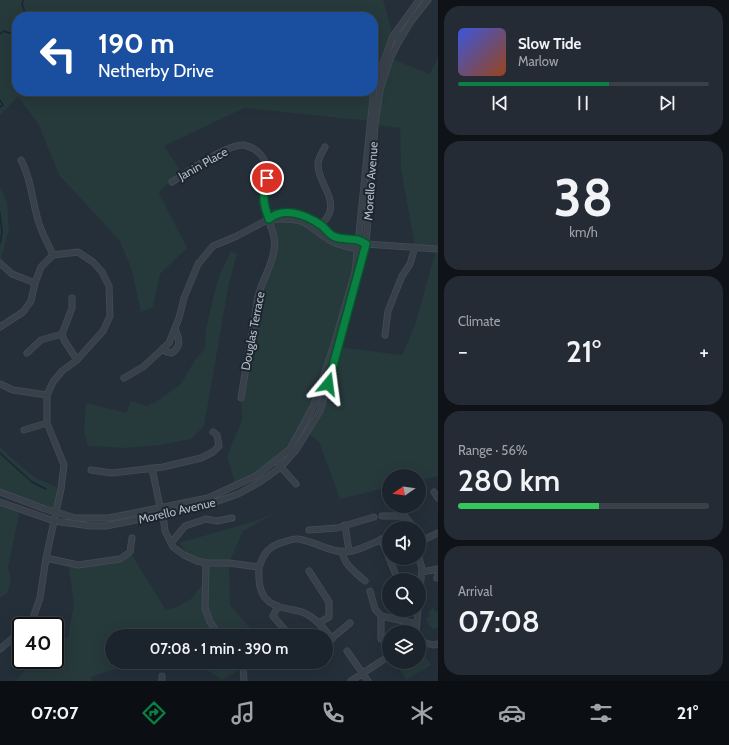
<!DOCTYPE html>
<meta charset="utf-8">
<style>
body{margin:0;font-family:Cabin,sans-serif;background:#242b34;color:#f1f3f6;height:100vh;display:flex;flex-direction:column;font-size:15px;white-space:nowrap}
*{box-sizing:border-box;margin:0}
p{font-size:13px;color:#a0a4a9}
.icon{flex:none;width:22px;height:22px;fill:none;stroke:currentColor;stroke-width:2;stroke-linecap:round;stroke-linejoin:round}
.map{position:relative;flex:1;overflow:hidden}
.side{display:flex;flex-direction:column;gap:6px;padding:6px;background:#0f1318;width:291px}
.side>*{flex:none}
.banner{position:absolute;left:12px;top:12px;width:366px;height:84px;border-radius:16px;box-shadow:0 4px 16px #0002,0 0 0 1px #394048;background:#1a4fa0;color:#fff;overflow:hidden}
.needle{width:26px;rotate:257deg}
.buttons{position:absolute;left:382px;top:469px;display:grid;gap:8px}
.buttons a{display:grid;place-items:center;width:44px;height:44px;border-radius:50%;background:#1b232c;box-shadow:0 4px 16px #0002,0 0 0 1px #394048;font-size:20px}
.speed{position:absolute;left:12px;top:617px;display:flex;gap:8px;font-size:20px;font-weight:700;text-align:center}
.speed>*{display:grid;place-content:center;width:52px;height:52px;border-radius:50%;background:#1b232c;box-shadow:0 4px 16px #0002,0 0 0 1px #394048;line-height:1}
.speed .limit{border:2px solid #111;border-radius:6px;background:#fff;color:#111}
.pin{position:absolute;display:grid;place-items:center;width:34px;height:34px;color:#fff;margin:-17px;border:2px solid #fff;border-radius:50%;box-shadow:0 1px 4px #0007}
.me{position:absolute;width:44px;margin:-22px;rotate:16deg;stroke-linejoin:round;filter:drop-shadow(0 0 3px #0008)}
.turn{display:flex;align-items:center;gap:14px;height:84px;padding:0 20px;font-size:18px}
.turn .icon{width:52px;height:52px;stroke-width:2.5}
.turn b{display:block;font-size:28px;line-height:34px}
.big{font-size:30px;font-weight:600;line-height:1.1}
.side .card{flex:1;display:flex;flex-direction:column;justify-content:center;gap:6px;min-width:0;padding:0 14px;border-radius:16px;background:#242b34}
.side .dial{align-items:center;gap:0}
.dial b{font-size:52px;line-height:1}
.song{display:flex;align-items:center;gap:12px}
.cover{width:48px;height:48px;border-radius:6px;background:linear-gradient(135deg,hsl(230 70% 55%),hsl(20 70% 35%))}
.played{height:4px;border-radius:2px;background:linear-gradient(90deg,#0b8043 60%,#394048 60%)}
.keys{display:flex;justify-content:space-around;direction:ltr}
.heat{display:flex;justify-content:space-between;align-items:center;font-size:22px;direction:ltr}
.charge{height:6px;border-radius:3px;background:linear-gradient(90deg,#34c759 56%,#394048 0)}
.trip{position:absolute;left:105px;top:629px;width:228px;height:40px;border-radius:20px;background:#1b232c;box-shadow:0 4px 16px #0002,0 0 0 1px #394048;font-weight:600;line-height:40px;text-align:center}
.tabs{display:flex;height:64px;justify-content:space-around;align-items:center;background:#0b0e12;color:#a0a4a9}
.tabs .icon{width:28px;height:28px}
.tabs .selected{color:#0b8043}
.tabs b{font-size:18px;color:#f1f3f6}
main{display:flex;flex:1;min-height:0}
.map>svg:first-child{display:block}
</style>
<main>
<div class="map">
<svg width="438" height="681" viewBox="0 0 438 681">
<rect width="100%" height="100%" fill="#242f3a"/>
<!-- green -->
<path fill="#26393b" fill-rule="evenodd" d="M0,0H383L393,36L374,88L370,121L244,108L164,146L180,170L159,193L187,248L160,274L153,307L141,312L132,271L120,241L59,175L38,123L18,97L0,115ZM17,17H373V91H17Z
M438,57V476L419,481V476H389V487L340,499L319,442L307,432L320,411L338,347L402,355L415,325L436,250L415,247L401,169L400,128L375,125L380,90L392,59L430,74Z
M0,187L7,202L9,229L0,263Z
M269,219L303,222L328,239L357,248L355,272L313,407L290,449L276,461L236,487L227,456L242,420L241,398L259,291L274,251Z
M231,251L237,254L229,283L204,426L191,439L160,445L126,448L88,446L84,432L86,403L126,413L131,401L147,406L159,400L181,384L195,360L205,348L206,329L214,294L220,274Z
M0,447L8,455L34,477L61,489L56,513L0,492Z
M0,502L20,510L8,567L11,582L7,593L0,598Z
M275,513L243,531L229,563L230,605L257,636H112V662H121V667L91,677L92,681H16L33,660H55V645L68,637L74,604L68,563L78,565L120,559L130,552L166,610L177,607L191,599L205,581L206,563L191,559L179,543L255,521Z
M433,608L436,612L438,611V627L433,630L431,626L430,627L426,618L430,616L428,612Z
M419,653L424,654L431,665L406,680L398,666L404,662H419Z
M195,662H253L222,680Z"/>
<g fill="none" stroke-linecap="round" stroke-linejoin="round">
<!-- stream -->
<path stroke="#192636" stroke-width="1.5" d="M23,0L22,4L26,15
M0,34L4,31L9,33L17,32
M0,100L3,105L0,107
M0,213L2,232L0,243
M0,453L32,482L46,489"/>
<!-- minor casing -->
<g stroke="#444c56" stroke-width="7">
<path id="minor" d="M21,160C31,178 32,200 38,220C41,232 48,243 53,255
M172,182C187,172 227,144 244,145C248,146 255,149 258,152C276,168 260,185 263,204C266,220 277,232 274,250C272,265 264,277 260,290C256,300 256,312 254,323C249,348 245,373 241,398
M294,212L307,216L321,225L333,236L343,239L357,240L366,244C364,245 360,247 358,248C351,249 334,243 328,239C319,234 312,226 303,222C291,217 281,220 269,219L275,213Z
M320,227C323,222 329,217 330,211C334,195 318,181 318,165C318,158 322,153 325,147
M366,244L438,249
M0,263L12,274L35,283
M72,298V308L62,334L64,340L77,360
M0,327L23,312L31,301L35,283L41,267L53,255L78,252L93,262L102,272L109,286L110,316L103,331L77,360L62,371L53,382L47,395V423L64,465L61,489L46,558L40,598L32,621L27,626
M385,335L388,311L402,276L410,264L415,247
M162,349L167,352L172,353C182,346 179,338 175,329
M27,353L41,340L62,334
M124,378L143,367L169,343L179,318L184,298L198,264L213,246L237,236L269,219
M0,384L13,390L47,395
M24,430L47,423
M279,465L296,484
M152,468L160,507L163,515L165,531L173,547L184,555L197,561L206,563H229L259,567C264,554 267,548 280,543C286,542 293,538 298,539C314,541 329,552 345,552C361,552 374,539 389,539
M91,470L112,473L163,467L201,458L213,452L219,446L217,435L213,432
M0,492L45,509L76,518H109L208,498L256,476L290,449L313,407L334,345L355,272L374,88L393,36L419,0
M434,492L438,498
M0,502L54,521L91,526H106L201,507L238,494L260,482L281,467L296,450L320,411L366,244L375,125L380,90L390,59L398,43L412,20L428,0
M382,516H405L414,528
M345,525L349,551
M309,530L337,528L374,517
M381,539L389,557
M419,542L438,533
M171,543L185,526L206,519L217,521L232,518
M342,551C344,565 355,572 365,581
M46,558L78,565L120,559L130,552L132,538
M389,558L398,580
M419,558L422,568L419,600
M206,563L205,608L210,622L220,636
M259,567C258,586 260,601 280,607C287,609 295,610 302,612C315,617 324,628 332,639
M309,571L329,602V617L319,623
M422,572L438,569
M437,578L438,574
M370,591L375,609L381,616V639
M278,606L273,616L290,636
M381,616L417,624
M416,632L418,610
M419,641L433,645L438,644
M326,643L350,623
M0,649L21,631
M347,651L368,681
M239,662L243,667L244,681
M299,663L300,662
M162,676V681
M351,681L389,656"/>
</g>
<!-- minor -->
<use href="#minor" stroke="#38404a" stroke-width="5.5"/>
</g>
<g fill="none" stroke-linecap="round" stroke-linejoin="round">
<!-- route casing -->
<g stroke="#07532c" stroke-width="10">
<path id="route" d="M267,178C263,197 262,200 269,219C284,206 306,215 321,225C325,228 328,233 333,236C341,240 349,238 358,240C360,241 364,243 366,244L328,384"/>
</g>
<!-- route -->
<use href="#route" stroke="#0b8043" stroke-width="7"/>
</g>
<g text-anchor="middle" stroke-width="4" stroke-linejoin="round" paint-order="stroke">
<!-- street labels -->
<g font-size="12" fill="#b3bbc6" stroke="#1d252f">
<text transform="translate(203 164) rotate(-29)" y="4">Janin Place</text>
<text transform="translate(371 181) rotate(-86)" y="4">Morello Avenue</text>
<text transform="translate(253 331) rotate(-79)" y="4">Douglas Terrace</text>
<text transform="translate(177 511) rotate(-13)" y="4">Morello Avenue</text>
</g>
</g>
</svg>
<div class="buttons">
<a><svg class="needle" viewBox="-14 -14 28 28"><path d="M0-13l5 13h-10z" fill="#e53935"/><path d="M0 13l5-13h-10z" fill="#a0a4a9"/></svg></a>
<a><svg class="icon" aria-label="sound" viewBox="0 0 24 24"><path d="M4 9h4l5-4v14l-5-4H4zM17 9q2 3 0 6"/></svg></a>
<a><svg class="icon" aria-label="search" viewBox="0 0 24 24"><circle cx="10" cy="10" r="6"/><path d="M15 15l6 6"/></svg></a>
<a><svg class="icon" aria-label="layers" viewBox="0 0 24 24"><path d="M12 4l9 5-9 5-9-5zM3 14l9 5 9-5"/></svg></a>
</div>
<div class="speed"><div class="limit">40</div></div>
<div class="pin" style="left:267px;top:178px;background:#d93025"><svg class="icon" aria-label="arrive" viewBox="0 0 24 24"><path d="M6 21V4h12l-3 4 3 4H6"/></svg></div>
<svg class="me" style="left:328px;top:384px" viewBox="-20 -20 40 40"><path d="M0-17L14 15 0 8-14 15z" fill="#0b8043" stroke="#fff" stroke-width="4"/></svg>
<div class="trip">07:08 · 1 min · 390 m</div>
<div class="banner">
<div class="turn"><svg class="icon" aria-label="left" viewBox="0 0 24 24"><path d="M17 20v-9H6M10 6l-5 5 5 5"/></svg><div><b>190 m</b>Netherby Drive</div></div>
</div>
</div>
<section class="side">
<div class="card">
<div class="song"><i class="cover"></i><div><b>Slow Tide</b><p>Marlow</p></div></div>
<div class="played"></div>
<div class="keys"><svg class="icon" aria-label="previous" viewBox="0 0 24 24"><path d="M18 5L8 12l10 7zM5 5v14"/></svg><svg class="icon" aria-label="pause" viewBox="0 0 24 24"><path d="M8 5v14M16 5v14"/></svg><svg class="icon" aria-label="next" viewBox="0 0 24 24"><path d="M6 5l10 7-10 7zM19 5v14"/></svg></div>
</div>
<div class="card dial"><b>38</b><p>km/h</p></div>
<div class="card"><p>Climate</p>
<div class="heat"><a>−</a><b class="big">21°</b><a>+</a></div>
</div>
<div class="card"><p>Range · 56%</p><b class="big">280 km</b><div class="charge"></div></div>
<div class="card"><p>Arrival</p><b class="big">07:08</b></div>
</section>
</main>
<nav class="tabs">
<b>07:07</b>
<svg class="icon selected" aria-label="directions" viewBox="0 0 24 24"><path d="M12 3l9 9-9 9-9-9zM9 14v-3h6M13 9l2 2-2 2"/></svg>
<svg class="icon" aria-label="music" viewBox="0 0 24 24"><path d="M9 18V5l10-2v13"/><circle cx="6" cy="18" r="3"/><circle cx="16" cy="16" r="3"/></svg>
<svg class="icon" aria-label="phone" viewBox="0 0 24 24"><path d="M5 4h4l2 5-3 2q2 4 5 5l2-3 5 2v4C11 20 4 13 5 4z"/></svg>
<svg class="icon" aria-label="climate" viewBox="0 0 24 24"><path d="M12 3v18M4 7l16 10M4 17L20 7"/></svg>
<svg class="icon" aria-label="car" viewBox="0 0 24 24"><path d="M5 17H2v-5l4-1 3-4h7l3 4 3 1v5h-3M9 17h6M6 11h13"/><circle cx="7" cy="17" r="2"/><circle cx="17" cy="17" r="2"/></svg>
<svg class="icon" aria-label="filters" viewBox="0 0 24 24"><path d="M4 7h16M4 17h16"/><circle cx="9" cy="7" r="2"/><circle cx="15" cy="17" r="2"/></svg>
<b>21°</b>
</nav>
